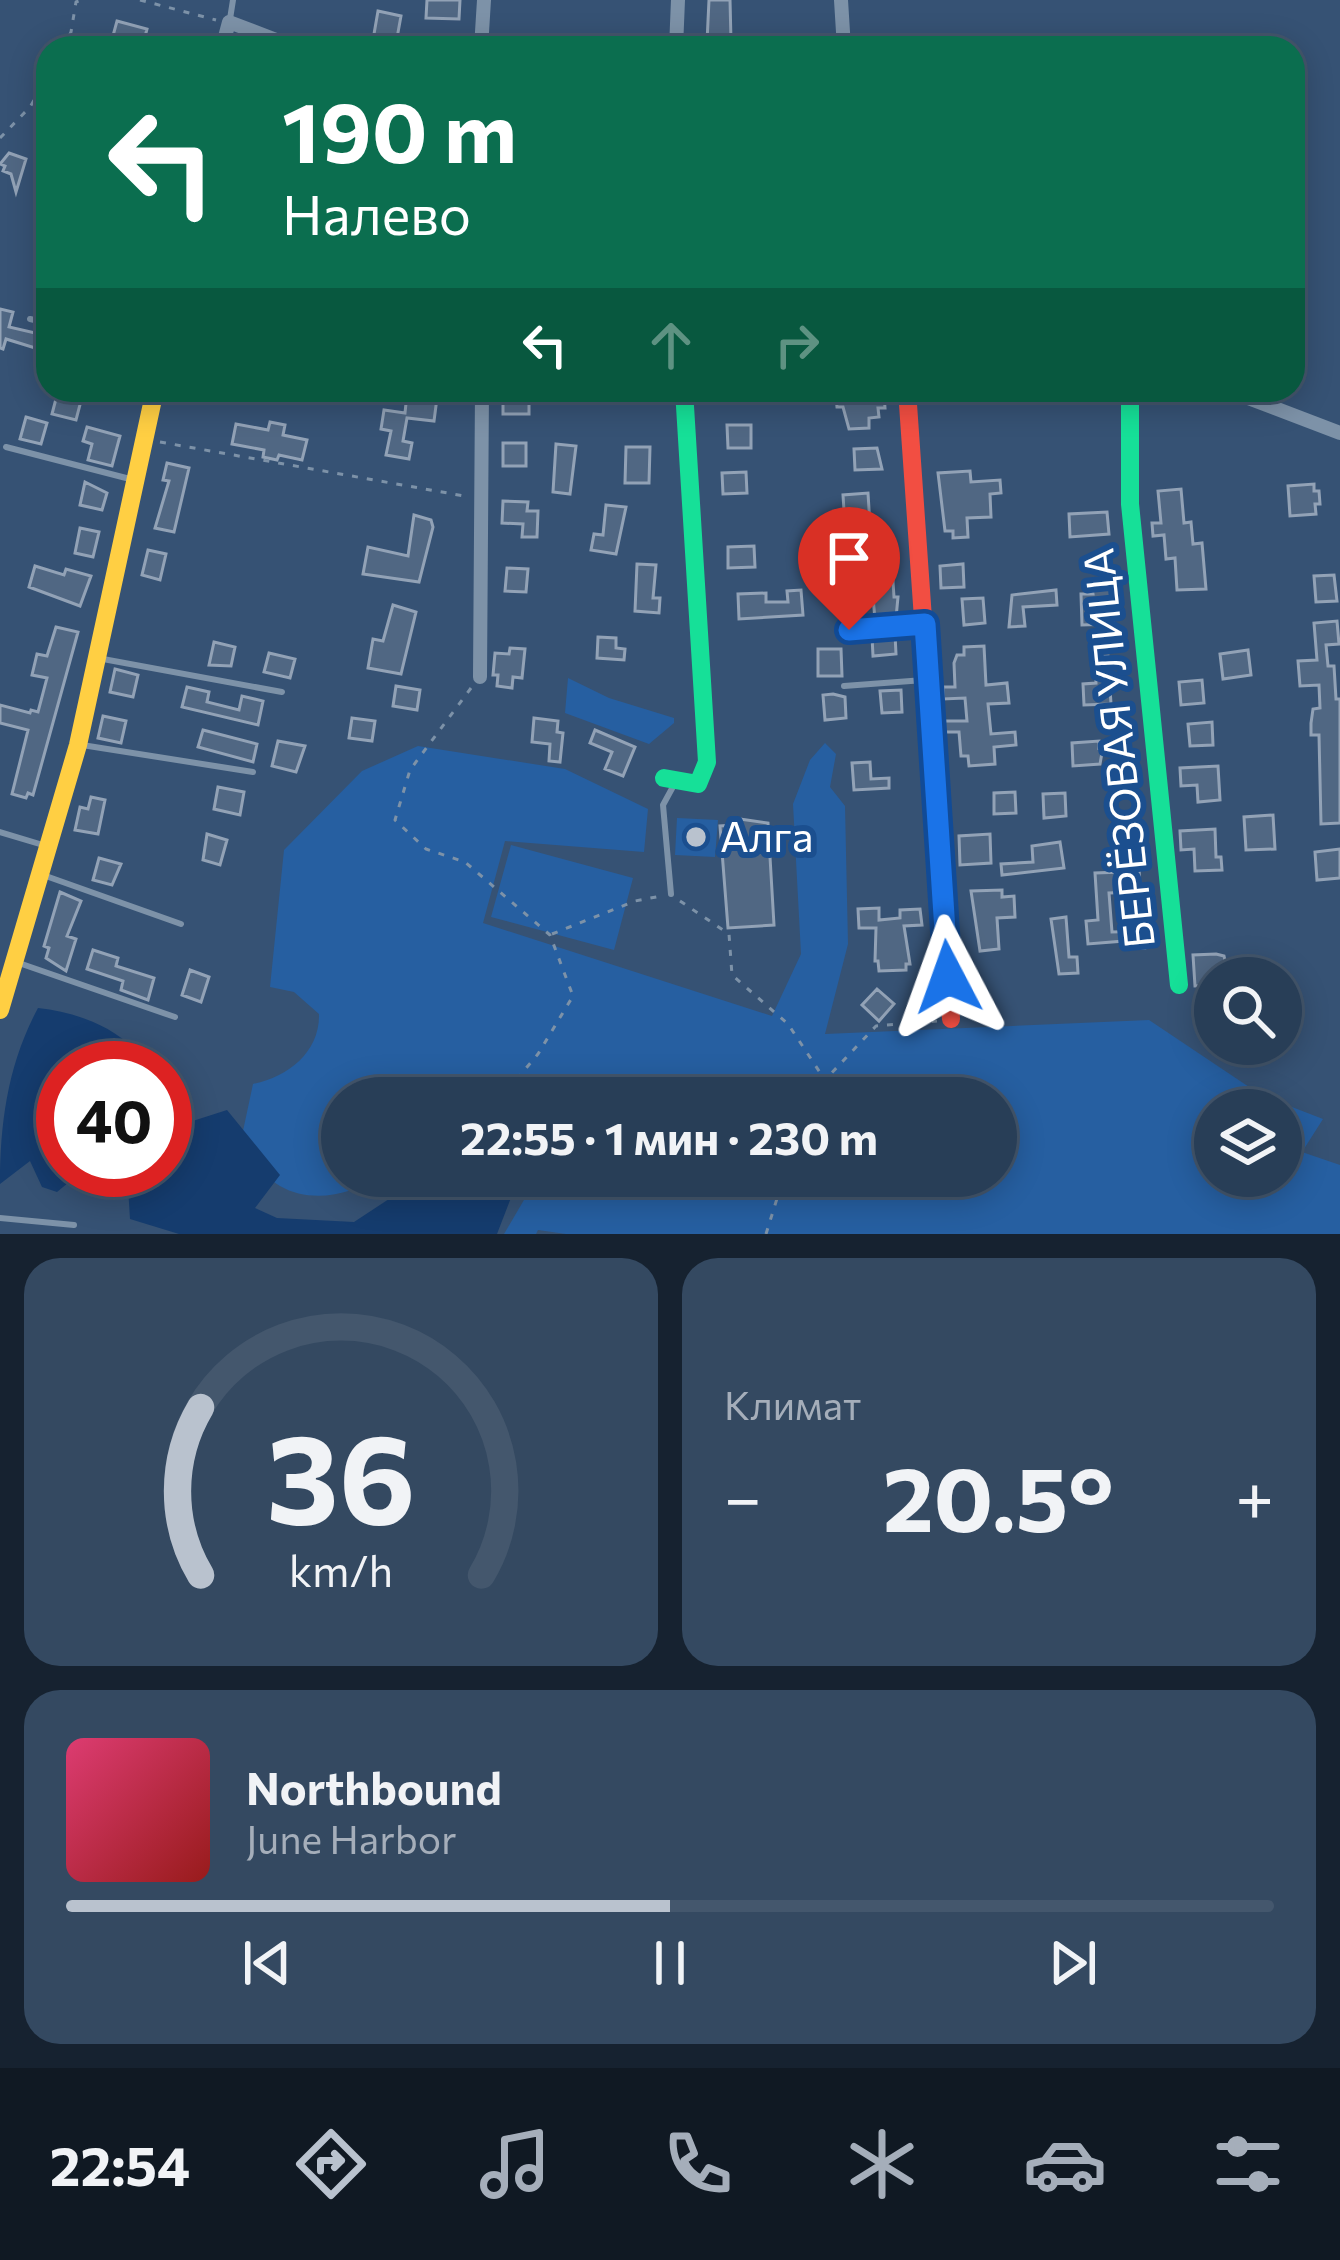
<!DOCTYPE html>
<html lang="ru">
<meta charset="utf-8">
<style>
body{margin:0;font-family:Commissioner,sans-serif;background:#344961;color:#f1f3f6;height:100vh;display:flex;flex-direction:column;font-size:45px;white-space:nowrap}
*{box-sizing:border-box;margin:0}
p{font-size:39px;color:#a5aeba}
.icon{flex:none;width:66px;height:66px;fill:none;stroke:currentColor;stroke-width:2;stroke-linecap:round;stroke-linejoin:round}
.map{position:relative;height:1234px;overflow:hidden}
.sheet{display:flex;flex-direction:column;gap:24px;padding:24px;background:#162230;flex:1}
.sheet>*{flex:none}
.top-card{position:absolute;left:36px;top:36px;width:1269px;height:366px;border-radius:36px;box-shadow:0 6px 30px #0003,0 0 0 3px #44576d;background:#0b6e4f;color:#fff;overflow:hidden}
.buttons{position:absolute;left:1194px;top:957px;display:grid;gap:24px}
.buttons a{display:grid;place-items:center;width:108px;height:108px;border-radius:50%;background:#283e57;box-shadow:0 6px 30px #0003,0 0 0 3px #44576d;font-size:60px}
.speed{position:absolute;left:36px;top:1041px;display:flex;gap:24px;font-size:60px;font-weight:700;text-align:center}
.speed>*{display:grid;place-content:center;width:156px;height:156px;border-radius:50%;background:#283e57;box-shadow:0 6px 30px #0003,0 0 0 3px #44576d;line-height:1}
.speed .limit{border:18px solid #d22;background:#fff;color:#111}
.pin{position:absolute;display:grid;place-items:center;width:102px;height:102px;color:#fff;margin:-123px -51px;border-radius:50% 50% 50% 0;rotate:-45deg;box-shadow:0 0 12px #0007}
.pin .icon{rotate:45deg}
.me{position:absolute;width:132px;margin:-66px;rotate:356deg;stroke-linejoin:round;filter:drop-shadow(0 0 9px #0008)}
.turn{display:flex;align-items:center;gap:42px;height:252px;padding:0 48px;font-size:54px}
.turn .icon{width:156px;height:156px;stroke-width:2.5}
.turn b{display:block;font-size:84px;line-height:102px}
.lanes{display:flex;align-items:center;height:114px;padding:0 48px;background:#0003;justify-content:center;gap:60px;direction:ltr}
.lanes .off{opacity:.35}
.big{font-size:90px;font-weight:700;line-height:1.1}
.sheet .tile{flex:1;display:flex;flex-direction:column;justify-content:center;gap:18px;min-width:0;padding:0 42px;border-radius:36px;background:#344961}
.sheet .dial{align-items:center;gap:0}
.dial svg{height:312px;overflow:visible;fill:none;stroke:#44576d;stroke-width:7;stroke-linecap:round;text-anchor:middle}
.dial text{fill:#f1f3f6;stroke:none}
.song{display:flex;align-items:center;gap:36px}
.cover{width:144px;height:144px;border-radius:18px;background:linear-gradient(135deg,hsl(340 70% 55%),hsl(0 70% 35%))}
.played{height:12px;border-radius:6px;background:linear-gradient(90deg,#b9c2ce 50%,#44576d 50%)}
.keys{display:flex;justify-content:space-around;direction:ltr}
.heat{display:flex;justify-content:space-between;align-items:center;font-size:66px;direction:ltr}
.sheet .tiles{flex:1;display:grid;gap:24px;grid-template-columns:1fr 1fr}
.tile:last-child{grid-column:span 2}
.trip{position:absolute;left:321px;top:1077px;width:696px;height:120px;border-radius:60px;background:#283e57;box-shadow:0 6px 30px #0003,0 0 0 3px #44576d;font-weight:700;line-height:120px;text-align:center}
.menu{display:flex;height:192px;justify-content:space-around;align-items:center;background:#101923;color:#a5aeba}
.menu .icon{width:84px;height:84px}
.menu .on{color:#b9c2ce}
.menu b{font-size:54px;color:#f1f3f6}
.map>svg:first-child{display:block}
</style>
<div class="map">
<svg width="1340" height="1234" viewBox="0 0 1340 1234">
<rect width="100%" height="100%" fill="#365274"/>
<!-- green -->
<path fill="#265fa1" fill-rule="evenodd" d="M568,678L609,698L674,718V723L649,744L565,713Z
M825,743L836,754L830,787L845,806L848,944L825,1034L1149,1020L1261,1095L1323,1119L1302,1152L1340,1165V1234H566L538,1230L536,1234H504L538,1176H996V1098H342V1176H380C352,1195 311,1204 280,1186C265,1177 252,1157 240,1145L253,1084C288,1077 320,1052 319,1014L294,992L270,987L284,850L362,771L418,746L565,769L648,809L644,852L505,841L483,923L772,1016L801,954L793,804L810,760ZM1215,1110H1281V1176H1215Z
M677,818L718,820L715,857L675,855Z
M511,845L633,878L614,950L491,917Z"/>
<!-- water -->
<path fill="#153c6e" d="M38,1008C74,1012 108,1024 135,1049L112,1060L115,1068H63V1170H165V1122L174,1127L227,1110L280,1175L255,1208L277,1218L354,1222L424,1176H532L514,1190L497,1234H179L130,1219L128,1187L80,1173L57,1192L42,1187L30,1161L0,1184C0,1122 8,1064 38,1008Z"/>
<!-- building -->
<path fill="#506783" stroke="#92a2b6" stroke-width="3" d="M427,0H460L459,19L426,18Z
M709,0H730L731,41L707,42Z
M378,11L401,16L397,38L374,34Z
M117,21L147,29L142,48L111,43Z
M9,153L26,159L16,192L11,174L3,171L5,166L0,164Z
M0,309L13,312L9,327L48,336V352L6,339L3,349L0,348Z
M503,390H529V414H503Z
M58,391L82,397L76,420L52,414Z
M407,394L437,398L434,421L407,418L403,441L412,443L409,459L386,455L391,431L381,429L384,410L405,413Z
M884,394L885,408H878L879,417L869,418V428L849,429L843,407H837L836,397Z
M26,417L47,423L41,444L20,439Z
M270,422L285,425L283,435L307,440L302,460L279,455L277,460L263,457L264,450L232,444L236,424L268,430Z
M727,425H751V448H728Z
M87,427L120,436L112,466L88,460L92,444L83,441Z
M503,443H526V466H503Z
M556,444L576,446L570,494L553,492Z
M626,447H650L649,483H625Z
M877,448L882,469L855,470L854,449Z
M167,463L189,468L174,532L155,528L169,481L163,480Z
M970,471L971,482L1000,480L1001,493L990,494L991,517L967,518L968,537L953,538V531H945L938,473Z
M746,472L747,493L723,494L722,473Z
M85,482L107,493L102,510L80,505Z
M1314,484V491H1319L1320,504H1315L1316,514L1290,516L1288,486Z
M1181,489L1184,523L1191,522L1193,544L1202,543L1206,589L1177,590L1175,558L1166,559L1164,535L1153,536L1152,523H1161L1158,491Z
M868,493L870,525L845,526L843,495Z
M503,501L528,502L527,511H538L537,537H522L523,524L502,523Z
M606,505L626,507L616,554L591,550L594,534L603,535Z
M1107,512L1109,534L1070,537L1069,514Z
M414,515L431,520L433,527L419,582L363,574L368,547L408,556Z
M80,528L99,532L93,557L75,553Z
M890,536L892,563L864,566L863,556H870L868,538Z
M754,546L755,567L728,568V547Z
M148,550L166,554L160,580L142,575Z
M637,564L656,565L653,598H660L659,613L635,611Z
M963,564L964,587L941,588L940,566Z
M35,566L64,575L66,569L91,576L80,606L29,587Z
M507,568L528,569L526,592L505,591Z
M1334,575L1337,601L1316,602L1314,576Z
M893,582L894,597H898L896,618L875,620L872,584Z
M1111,586L1113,624L1082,625L1081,594H1093L1092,587Z
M801,590L803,615L739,619L738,594L766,593V602H788L787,591Z
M1056,590L1057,605L1023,607L1025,626L1009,627L1012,595Z
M983,598L985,623L964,625L962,599Z
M393,605L416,612L401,674L368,668L373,639L383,641Z
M1337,621L1339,644L1326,645L1328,666H1334L1336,699H1340V823L1321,824L1319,735H1311V723L1313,709L1320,708L1319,685L1300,686L1298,661L1317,660L1314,623Z
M56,627L78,632L33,795L28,793L26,798L12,794L28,730L0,723V705L30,713L31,710L38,712L47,678L32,675L37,654L47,656Z
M895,634L896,654L873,656L872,636Z
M598,637L616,638V648L625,649L624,660L597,658Z
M214,642L235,647L231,666L209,665Z
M984,646L986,685L1007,683L1009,703L988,704L991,734L1015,732L1016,745L994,747L995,764L969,766L968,756H961L959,732H944V721H967L965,698L943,699V687H955L954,663L957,655H964V647Z
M510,648L525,649L522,678L513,677L512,688L497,686L498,675H493L495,653L509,654Z
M818,649H841L842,676H818Z
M1248,650L1251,675L1223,679L1220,654Z
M269,653L295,659L290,678L264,672Z
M1108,656L1111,704L1084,705L1083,684L1096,683L1095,657Z
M115,669L138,675L133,697L110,692Z
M1202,680L1204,703L1181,705L1179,682Z
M396,686L420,690L417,710L393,706Z
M187,687L209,692L207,702L239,710L242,696L263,701L258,725L182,707Z
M901,690L902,712L882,713L880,691Z
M833,694L845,697L846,718L825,720L823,695Z
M103,716L126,721L121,743L98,738Z
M352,718L375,721L372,741L349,738Z
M534,718L558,721L557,732L563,733L560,762L549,761L550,744L532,742Z
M1212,722L1213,745L1190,746L1188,724Z
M203,730L257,744L253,762L198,747Z
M595,730L635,747L623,776L605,769L612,752L590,743Z
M278,741L305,746L296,772L272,766Z
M1099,741V748L1103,747L1100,764L1073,766L1072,743Z
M870,762L871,779L889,778V788L854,790L852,763Z
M1218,766L1220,800L1198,802L1197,785L1181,786L1180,768Z
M218,787L244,792L240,815L214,809Z
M1015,792L1016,813L994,814V793Z
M1065,793L1066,816L1044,818L1043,794Z
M91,797L105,800L98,834L75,830L80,807L88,809Z
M1273,815L1275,849L1246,850L1244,817Z
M740,819L768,823L774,925L728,928L720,826L736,825Z
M1215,829L1216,857H1221L1222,870L1195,871L1194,849L1181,850L1180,831Z
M207,834L227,840L220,865L203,860Z
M990,834L991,863L960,865L959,836Z
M1060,842L1064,868L1002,875L1001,864L1033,862L1032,846Z
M1340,849V878L1317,880L1315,852Z
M99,858L121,864L112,885L93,880Z
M1122,867H1139L1140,892L1109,893L1112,932L1149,931L1145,948H1125V941L1088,944L1086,921L1098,920L1095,873L1122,872Z
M1002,890V897L1014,896L1015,917L997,918L999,949L980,951L971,891Z
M60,892L81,901L67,936L76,939L66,971L46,958L49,948L44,946Z
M879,908V920L900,918V910L920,909L922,925L904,926L910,964H906V970L879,971L878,961H875L876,928H859L858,909Z
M1066,917L1069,957H1077L1078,973L1059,974L1051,919Z
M93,950L118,958L116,966L154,978L148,1000L121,990L123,981L87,969Z
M1216,954L1224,956L1229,978H1215V985L1195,986L1193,955Z
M190,970L209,977L201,1002L182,995Z
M877,989L894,1004L879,1021L862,1005Z"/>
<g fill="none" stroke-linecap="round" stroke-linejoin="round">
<!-- path -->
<path stroke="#7d92a8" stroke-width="3" stroke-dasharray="6 9" stroke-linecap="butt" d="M140,0L216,20
M63,48L71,32L76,2L81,0
M0,138L30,107L48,76
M160,442L470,497
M471,688L410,770L395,820L426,849L465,862L550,935L573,996L538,1054L501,1098
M680,901L729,934L732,975L788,1024L825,1080
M552,934L635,901L661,896
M817,1098L825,1080L876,1026L937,1021
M766,1234L784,1176"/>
<!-- lane -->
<path stroke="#7d92a8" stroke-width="6" d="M230,19L233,0
M30,319L48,323
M6,447L130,479
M849,630L917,624
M103,659L282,692
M844,686L924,680
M82,745L253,772
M0,832L43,845
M43,875L181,924
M671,894L663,805L675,783
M16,962L175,1017
M0,1218L74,1225"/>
<!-- street -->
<path stroke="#7d92a8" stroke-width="14" d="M841,0L844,48
M222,48L229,22L297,48
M481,48L484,0
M676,48L678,0
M1227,390L1340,433
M480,677L482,390"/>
<!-- fast -->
<path stroke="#16e098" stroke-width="18" d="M1130,390V504L1179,985
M664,778L698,784L707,762L684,390"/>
<!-- slow -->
<path stroke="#ffcf43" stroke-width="18" d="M0,1010L78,745L155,390"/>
<!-- jam -->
<path stroke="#f24e42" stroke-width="18" d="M907,390L951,1019"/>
</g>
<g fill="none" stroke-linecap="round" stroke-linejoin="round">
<!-- route casing -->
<g stroke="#114b97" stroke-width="30">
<path id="route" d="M849,630L925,624L948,977"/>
</g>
<!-- route -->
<use href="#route" stroke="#1a73e8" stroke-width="21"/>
</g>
<!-- markers -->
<circle fill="#b9c2ce" stroke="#1b4f8f" stroke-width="4.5" cx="696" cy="837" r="12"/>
<g text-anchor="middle" stroke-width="12" stroke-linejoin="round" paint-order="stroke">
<!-- street labels -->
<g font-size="42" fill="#fff" stroke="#1b4f8f">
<text transform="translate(1119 748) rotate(-96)" y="15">БЕРЁЗОВАЯ УЛИЦА</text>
</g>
<!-- poi labels -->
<g font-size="42" fill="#fff" stroke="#1b4f8f" text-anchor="start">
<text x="720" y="852">Алга</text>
</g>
</g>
</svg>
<div class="buttons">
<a><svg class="icon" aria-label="search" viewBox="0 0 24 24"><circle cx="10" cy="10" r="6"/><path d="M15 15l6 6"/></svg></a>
<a><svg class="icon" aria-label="layers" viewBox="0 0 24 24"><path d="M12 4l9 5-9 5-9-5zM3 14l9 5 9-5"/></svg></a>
</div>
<div class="speed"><div class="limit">40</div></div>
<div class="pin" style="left:849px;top:630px;background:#d93025"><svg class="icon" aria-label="arrive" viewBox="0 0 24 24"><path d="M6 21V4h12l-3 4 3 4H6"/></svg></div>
<svg class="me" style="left:948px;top:977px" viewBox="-20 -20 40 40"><path d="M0-17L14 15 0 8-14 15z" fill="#1a73e8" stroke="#fff" stroke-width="4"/></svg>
<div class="trip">22:55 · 1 мин · 230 m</div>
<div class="top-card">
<div class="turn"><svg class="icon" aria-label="left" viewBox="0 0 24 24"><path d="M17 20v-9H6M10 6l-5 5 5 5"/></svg><div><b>190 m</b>Налево</div></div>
<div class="lanes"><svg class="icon" aria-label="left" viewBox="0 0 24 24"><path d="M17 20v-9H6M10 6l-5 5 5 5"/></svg><svg class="icon off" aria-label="ahead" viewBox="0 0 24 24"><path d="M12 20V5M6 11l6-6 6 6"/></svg><svg class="icon off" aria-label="right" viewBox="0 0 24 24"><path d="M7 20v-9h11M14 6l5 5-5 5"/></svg></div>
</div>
</div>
<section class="sheet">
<div class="tiles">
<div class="tile dial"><svg viewBox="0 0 100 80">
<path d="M14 69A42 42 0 1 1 86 69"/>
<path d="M14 69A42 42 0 0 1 14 26" stroke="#b9c2ce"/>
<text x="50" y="56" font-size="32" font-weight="700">36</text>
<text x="50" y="72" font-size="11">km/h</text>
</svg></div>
<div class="tile"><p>Климат</p>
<div class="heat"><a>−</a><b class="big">20.5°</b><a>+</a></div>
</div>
<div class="tile">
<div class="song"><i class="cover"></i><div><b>Northbound</b><p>June Harbor</p></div></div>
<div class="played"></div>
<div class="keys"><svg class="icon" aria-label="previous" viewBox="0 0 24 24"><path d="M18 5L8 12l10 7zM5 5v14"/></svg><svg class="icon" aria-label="pause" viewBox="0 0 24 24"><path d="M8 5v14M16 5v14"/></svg><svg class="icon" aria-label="next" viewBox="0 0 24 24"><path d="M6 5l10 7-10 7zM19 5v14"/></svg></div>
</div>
</div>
</section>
<nav class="menu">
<b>22:54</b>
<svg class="icon on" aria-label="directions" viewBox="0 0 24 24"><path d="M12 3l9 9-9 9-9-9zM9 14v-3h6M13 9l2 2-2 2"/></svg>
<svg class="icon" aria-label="music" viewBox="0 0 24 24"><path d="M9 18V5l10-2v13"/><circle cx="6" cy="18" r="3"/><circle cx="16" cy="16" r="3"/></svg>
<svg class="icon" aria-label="phone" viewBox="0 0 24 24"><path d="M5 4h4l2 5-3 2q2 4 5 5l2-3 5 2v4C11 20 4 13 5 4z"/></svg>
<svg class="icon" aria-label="climate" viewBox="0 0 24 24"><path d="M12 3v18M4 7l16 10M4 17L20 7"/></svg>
<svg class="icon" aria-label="car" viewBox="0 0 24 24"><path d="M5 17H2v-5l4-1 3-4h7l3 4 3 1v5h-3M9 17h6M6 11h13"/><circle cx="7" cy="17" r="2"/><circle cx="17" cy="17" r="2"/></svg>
<svg class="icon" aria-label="filters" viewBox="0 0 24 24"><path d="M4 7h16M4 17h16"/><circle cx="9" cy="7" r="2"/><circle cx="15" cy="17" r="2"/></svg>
</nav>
